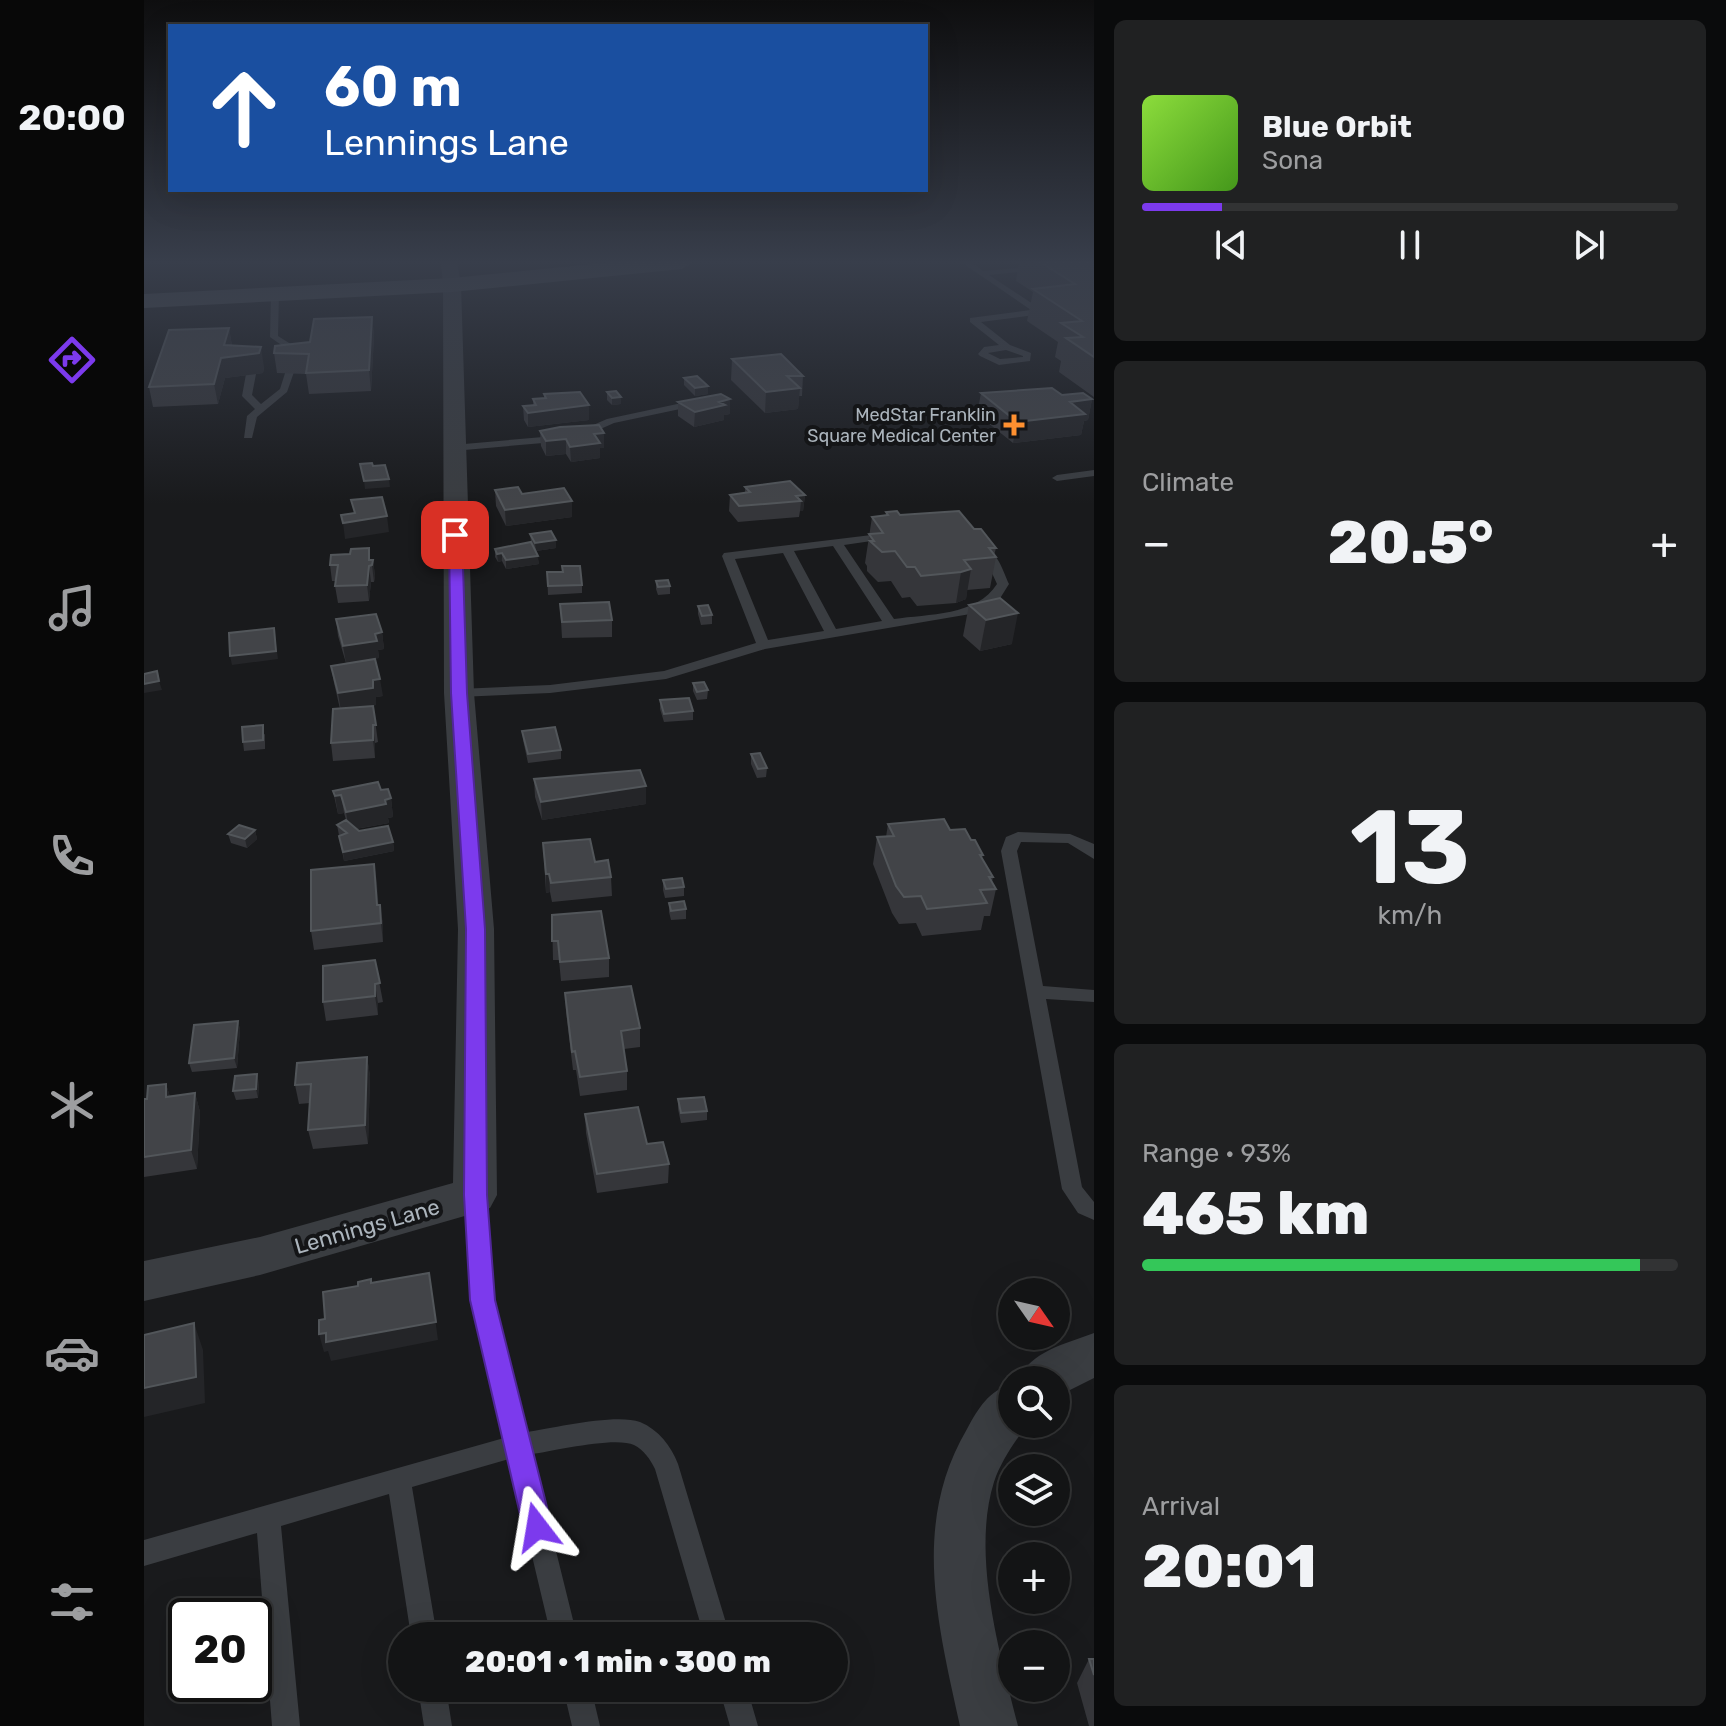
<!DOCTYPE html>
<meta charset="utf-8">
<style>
body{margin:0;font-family:Rubik,sans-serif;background:#202122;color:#f1f3f6;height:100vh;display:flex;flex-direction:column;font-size:30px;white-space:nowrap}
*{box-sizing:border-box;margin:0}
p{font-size:26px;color:#9d9ea0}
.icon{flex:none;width:44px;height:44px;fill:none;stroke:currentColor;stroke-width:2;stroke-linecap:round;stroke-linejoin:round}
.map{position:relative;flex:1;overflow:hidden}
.sheet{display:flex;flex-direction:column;gap:20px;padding:20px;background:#0a0b0c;width:632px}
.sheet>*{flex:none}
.guide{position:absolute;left:24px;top:24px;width:760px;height:168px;border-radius:0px;box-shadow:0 8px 32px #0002,0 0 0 2px #323334;background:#1a4fa0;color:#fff;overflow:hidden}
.needle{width:52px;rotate:124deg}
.tools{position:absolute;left:854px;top:1278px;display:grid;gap:16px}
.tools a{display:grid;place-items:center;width:72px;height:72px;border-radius:50%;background:#131415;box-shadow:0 8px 32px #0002,0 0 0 2px #323334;font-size:40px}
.speed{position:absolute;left:24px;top:1598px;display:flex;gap:16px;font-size:40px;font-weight:700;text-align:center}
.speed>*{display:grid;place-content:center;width:104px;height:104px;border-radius:50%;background:#131415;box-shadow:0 8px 32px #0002,0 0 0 2px #323334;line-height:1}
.speed .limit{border:4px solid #111;border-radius:12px;background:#fff;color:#111}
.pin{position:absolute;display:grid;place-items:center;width:68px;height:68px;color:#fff;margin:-34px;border-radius:16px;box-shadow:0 4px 12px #0006}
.me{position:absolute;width:88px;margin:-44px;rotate:346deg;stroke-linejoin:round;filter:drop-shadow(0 0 6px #0008)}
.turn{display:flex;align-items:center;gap:28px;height:168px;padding:0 24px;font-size:36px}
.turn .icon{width:104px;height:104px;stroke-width:2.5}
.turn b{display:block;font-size:56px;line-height:68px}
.big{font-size:60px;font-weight:800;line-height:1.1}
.sheet .tile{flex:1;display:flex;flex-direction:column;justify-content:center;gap:12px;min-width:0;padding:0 28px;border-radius:12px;background:#202122}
.sheet .dial{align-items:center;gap:0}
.dial b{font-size:104px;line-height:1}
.song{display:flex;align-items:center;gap:24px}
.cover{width:96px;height:96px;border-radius:12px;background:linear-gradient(135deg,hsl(90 70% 55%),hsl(100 70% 35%))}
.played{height:8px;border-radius:4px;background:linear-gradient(90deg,#7c3aed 15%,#323334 15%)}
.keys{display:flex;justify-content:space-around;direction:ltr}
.heat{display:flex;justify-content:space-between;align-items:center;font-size:44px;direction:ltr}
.charge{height:12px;border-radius:6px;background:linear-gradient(90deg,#34c759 93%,#323334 0)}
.trip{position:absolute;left:244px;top:1622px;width:460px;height:80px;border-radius:40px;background:#131415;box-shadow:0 8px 32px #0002,0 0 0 2px #323334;font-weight:800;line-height:80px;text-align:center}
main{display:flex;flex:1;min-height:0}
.dock{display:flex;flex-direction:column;width:144px;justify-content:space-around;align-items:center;background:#080808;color:#9d9ea0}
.dock .icon{width:56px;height:56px}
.dock .on{color:#7c3aed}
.dock b{font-size:36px;color:#f1f3f6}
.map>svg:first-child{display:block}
</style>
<main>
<nav class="dock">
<b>20:00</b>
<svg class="icon on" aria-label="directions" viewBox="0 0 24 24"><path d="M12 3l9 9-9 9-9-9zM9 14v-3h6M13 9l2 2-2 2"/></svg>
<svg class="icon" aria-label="music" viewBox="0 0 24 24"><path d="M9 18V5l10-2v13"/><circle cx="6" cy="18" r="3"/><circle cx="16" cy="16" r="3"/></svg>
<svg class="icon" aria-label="phone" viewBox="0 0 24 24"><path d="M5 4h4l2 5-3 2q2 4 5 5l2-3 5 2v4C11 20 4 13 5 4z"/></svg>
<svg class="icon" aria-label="climate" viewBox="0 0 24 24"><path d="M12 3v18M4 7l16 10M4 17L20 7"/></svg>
<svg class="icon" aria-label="car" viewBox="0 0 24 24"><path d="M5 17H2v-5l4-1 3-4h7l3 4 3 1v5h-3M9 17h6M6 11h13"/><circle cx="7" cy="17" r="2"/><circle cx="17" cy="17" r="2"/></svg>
<svg class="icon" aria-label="filters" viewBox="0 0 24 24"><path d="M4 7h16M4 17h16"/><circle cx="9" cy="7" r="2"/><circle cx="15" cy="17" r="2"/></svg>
</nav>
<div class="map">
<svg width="950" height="1726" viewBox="0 0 950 1726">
<rect width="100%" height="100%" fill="#191a1c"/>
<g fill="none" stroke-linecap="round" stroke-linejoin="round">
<!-- lane -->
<path fill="#3a3d41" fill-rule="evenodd" d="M817,262H827L839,271L896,266L893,270L845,275L898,310V314L837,322L866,345L887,353L886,361L855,365L836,356L834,354L840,347L855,345L826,322V318L887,310ZM862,350L879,356V357L856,359L844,353Z
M131,291L135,294L134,336L153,348L151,363L146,366L141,363L143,349L126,337L127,294Z
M142,370L150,372L143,392L113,417L108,438H100L103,416L111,409L98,396L102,374L107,371L112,374L108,395L117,404L136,389Z
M552,400L557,403L555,405L470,423L443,435L399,443L309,451L304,448L309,445L399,437L440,429L463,419Z
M950,470V476L913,481L908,478L913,475Z
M744,533L748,534V538L700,545L750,619C784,614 833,616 853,584L841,558L832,550L834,548C853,547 858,569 865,584L855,600L838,612L621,649L522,679L406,693L315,697L308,693L315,689L406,685L520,671L612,643L578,556L580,553ZM689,546L738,621L692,629L650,551ZM639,553L680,631L624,640L591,559Z
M874,832L926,834L950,844V859L924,843L877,842L873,851L899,986L950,990V1002L902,999L938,1187L950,1202V1220L934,1213L918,1189L857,851L862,837Z
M331,1187L338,1189L341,1195L349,1300L382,1432C410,1428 472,1413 496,1422C515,1430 527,1446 534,1464L586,1636H560L511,1469C506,1459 500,1450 490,1445C472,1436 409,1451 388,1454L433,1636H407L365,1459L268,1487L293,1636H267L245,1494L137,1526L156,1726H128L113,1533L0,1566V1540L360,1438L327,1300L321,1195L324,1189Z
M274,1688H302L308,1726H280Z
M419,1688H447L456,1726H428Z
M575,1688H603L614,1726H586Z"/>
<!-- street -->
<path fill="#3a3d41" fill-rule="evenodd" d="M297,262H313L317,285L330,693L350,929L353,1195L346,1208L331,1213L116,1275L0,1301V1261L116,1237L309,1183L314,929L300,693L299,285Z
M950,1333V1378L912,1397V1380H874C887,1351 921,1344 950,1333Z
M868,1383V1424H884C871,1441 857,1461 850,1482C827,1555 856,1654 874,1726H816C794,1625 767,1524 823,1429C835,1407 844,1392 868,1383Z"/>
<!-- secondary -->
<path fill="#484c51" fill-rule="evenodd" d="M469,262H549L538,269L308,292L0,308V294L308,278Z"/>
</g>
<!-- wall -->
<path fill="#35363a" d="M875,262H950V397L915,372L917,361L911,357L914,342L883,321L889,292L872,281Z
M228,317L230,336L227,391L165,394L162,374L133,373L130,353L166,342Z
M85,328L88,346L120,367L119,373L81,378L74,404L9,407L5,387Z
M588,359L659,376L658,396H655L654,409L621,413L587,380Z
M540,378L564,386V394L551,396L540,385Z
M463,392L477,404L468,405L463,400Z
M837,393L918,395L948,399L944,420L940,421L937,435L869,443L833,414Z
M400,394L445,420L384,427L380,420L379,406L389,405V399L400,398Z
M534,402L586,414L580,415V420L550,427L534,416Z
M396,431L460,433V448H456V458L427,462L422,454L402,456L397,446Z
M601,487L661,495L659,511H656L655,517L594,522L585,511L586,495L601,493Z
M351,490L428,501V517L362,526L352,506Z
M742,512L830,529L852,548L850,556L852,557L846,588L823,590L822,599L812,603L773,606L766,597L758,598L747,581L734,582L723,571V566L721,563L728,517L742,516Z
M386,534L412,540V548L392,551L395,564L362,569L358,561L354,562L351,557V549L387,542Z
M225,548L226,560H229L231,576L230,582H227L225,601L194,603L191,586L192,581H188L186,565L206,554Z
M403,572H419L438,585V593L404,595Z
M512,581L526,586V594L514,595L512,589Z
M416,604L468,620V637L418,638Z
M825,605L868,644L836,651L819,636Z
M554,606L568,615V624L557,625L554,614Z
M192,619L238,632L240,649L234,650L235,658L202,663L194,636Z
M187,666L239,696L232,697V705L222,707L229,706L234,742L231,743V758L189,761L187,743L196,709L190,683Z
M549,683L564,690L563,699L553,700L549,691Z
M516,700L549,711V720L520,722L516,709Z
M378,731L417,750V759L384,763L379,740Z
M121,734V749L100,751L99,742Z
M607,754L623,768L622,777L613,778L607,764Z
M390,779L502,786V804L398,820L391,797Z
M237,790L247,798L249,817L244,818L245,823L212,829L215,831L249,842L250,851L200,861L193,825L202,820L200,813L194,814L189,791Z
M744,824L806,830L827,840L839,855L838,858L849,877L848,882L852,889L846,916H840L837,930L778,936L772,923L755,924L748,913L729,864L733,837H742Z
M111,830L113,839L103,848L87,843L84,834Z
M399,843L451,862L467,877L468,896L408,902L406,892L402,893Z
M230,864L234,905L239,923V942L170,950L167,931Z
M519,880L540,887V896L521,898L519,890Z
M525,903L542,909V919L527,920L525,912Z
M408,915L465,958V977L417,981L415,960H409Z
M231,960L239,1002L234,1003V1015L182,1021L179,1002Z
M421,993L496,1028V1047L480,1049L483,1071V1090L436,1096L432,1070H429L422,1012Z
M94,1021L96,1030L93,1068L48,1072L45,1063Z
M223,1057L226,1076L224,1144L169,1149L164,1130L166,1103L155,1104L151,1085Z
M115,1083L114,1098L92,1100L89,1091Z
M22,1084L26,1097L51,1093L56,1112L53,1169L0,1177V1099H3Z
M534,1099L563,1111V1120L537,1123L534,1109Z
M441,1114L503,1144L525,1164L524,1183L453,1193L442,1133Z
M945,1659H950V1726H945L933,1683Z"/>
<!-- shaded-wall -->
<path fill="#242528" d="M228,317L230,336L227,391L225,370Z
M85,328L88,347H117L120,367L119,373L81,378L74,404L70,384Z
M564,386V394L551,396V388Z
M656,388L654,409L621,413L622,392Z
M477,397V404L468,405V398Z
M586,399V414L580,415V420L550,427L551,412L575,402Z
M948,399L944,420L940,421L937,435L869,443L873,422L926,402Z
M445,405V420L384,427V413Z
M460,433V448H456V458L427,462L426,447L450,434Z
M422,439V454L402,456V441Z
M245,479L246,487L221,489L220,481Z
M661,495L659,511H656L657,501L652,496Z
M428,501V517L362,526L361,510Z
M243,516L245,532L201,539L199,523Z
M412,540V548L392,551L391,543Z
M358,553V561L354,562L353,554Z
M394,556L395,564L362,569V560Z
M229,560L231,576L230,582L228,565Z
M225,566L227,582L225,601L223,585Z
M827,569L822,599L812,603L817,572Z
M874,613L868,644L836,651L842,620Z
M130,628L134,659L88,665L86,656Z
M238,632L240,649L234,650L235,658L202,663L199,646L231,634Z
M236,679L239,696L232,697V705L197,711L194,693L229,680Z
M15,681L18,690L0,693V684Z
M229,725L231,743V758L229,740Z
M502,786V804L398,820L397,802Z
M197,795L200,813L194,814L191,796Z
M247,798L249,817L244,818L245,823L205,830L202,812Z
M111,830L113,839L103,848L101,839Z
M249,842L250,851L200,861L199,852Z
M230,864L233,882L236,924L233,905Z
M402,874H405L406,892L402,893Z
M236,905L239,923V942L237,923Z
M231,984L234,1003V1015L231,996Z
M94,1021L96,1030L93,1068L90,1058Z
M223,1057L226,1076L224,1144L221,1125Z
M113,1074L115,1083L114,1098L112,1089Z
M22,1084L28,1103L22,1097Z
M51,1093L56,1112L53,1169L47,1150Z
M285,1273L294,1340L187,1361L184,1351L180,1352L175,1334Z
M50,1323L59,1350L61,1403L0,1417V1388Z"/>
<!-- building -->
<path fill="#424448" stroke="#52565a" stroke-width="2" d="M896,262H950V357L922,338L939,337L917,323L938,321L889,289L931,284Z
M228,317L225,370L162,373L165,354L130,353L131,346L166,342L170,319Z
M85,328L80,345L117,347L115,353L77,358L70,384L5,387L25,330Z
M637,354L659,376H643L656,388L622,392L588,359Z
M553,376L564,386L551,388L540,378Z
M908,388L918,395L939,393L948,399L926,402L941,414L873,422L837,393Z
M472,391L477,397L468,398L463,392Z
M436,392L445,405L384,413L379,406L392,405L389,399L402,398L400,394Z
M577,394L586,399L575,402L581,405L551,412L534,402Z
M455,425L460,433L450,434L456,443L426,447L422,439L402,441L396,431L416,427Z
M228,463L229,466L241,465L245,479L220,481L216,464Z
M646,481L661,495L652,496L657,501L595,506L586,495L606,492L601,487Z
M374,487L378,494L420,488L428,501L361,510L351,490Z
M238,497L243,516L199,523L197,515L211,513L207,500Z
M753,511L756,515L815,511L830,529H837L852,548H845L852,557L820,560L827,569L817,572L777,576L771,567H763L751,551L738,552L726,541H730L725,534L739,533L728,517L744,515L742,512Z
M407,531L412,540L391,543L386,534Z
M387,542L394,556L362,560L358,553L353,554L351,549Z
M225,548V560H229L228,565L225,566L223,585L191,586L194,565H186L187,555L206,554L207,549Z
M418,566H436L438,585L404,586L403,572H419Z
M524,580L526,586L514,587L512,581Z
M856,598L874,613L842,620L825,605Z
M465,602L468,620L418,622L416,604Z
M564,605L568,615L558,616L554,606Z
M232,614L238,632L231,634L233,641L199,646L192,619Z
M130,628L132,651L86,656L85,633Z
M231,659L236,679L229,680V688L194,693L187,666Z
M13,671L15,681L0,684V674Z
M560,682L564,690L553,692L549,683Z
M545,698L549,711L520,714L516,700Z
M229,706L232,725H229V740L187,743L189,709Z
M119,725V740L99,742L98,727Z
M411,727L417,750L384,754L378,731Z
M616,753L623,768L614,769L607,754Z
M496,770L502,786L397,802L390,779Z
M234,782L237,790L244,789L247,798L241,800L242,804L202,812L197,795L191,796L189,791Z
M800,819L806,830L821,829L827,840H831L839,855H836L849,877H845L852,889L836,890L843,903L783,909L777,896L760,897L752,886L733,837L750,836L744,824Z
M202,820L215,831L244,826L249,842L199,852L195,836L203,833L193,825Z
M95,825L111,830L101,839L84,834Z
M446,839L451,862L464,860L467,877L407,883L405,874H402L399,843Z
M230,864L233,905H236L237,923L167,931V870Z
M538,878L540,887L522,889L519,880Z
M540,901L542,909L527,911L525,903Z
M457,911L465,958L416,962L414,941H408V915Z
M231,960L236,983L231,984V996L179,1002V966Z
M487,986L496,1028L477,1031L483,1071L436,1077L431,1051L428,1052L421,993Z
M94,1021L90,1058L45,1063L50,1025Z
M223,1057L221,1125L164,1130L167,1084L151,1085L153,1063Z
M113,1074L112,1089L89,1091L91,1076Z
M22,1084V1097L51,1093L47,1150L0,1157V1099H3L4,1086Z
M560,1097L563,1111L537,1113L534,1099Z
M494,1107L503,1144L519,1142L525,1164L453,1174L441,1114Z
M285,1273L292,1322L182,1342V1333L175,1334V1320L181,1319L179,1292L214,1286V1282L227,1279V1283Z
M50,1323L52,1377L0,1388V1335Z
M945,1659H950V1675Z"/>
<!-- sky -->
<linearGradient id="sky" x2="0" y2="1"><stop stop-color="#0e0e0f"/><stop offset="0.52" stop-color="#383e4b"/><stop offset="1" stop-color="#383e4b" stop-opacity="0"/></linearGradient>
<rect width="950" height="504" fill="url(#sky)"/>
<!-- route -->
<path fill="#7c3aed" stroke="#51269a" stroke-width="2" d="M311,531L318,535L323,693L341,929L343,1195L351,1300L408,1527L403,1537L393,1541L383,1537L379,1527L326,1300L320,1195L322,929L307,693L305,535Z"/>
<!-- markers -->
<path fill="#fe9030" stroke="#141517" stroke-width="3" d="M866 413h8v8h8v8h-8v8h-8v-8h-8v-8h8z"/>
<g text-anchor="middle" stroke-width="8" stroke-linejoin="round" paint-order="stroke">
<!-- far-poi labels -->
<g font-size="18" fill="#abb4bc" stroke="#141517" text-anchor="end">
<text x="852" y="421">MedStar Franklin<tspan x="852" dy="21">Square Medical Center</tspan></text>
</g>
<!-- street labels -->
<g font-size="22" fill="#abb4bc" stroke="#141517">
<text transform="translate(223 1226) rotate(-16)" y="8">Lennings Lane</text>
</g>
</g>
</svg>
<div class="tools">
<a><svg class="needle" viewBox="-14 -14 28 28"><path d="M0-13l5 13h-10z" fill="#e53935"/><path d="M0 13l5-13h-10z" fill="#9d9ea0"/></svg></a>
<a><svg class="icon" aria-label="search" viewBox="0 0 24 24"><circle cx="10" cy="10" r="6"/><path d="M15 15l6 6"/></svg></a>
<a><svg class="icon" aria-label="layers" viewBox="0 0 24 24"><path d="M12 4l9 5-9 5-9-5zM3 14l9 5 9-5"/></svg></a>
<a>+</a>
<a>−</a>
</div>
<div class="speed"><div class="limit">20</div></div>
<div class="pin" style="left:311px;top:535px;background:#d93025"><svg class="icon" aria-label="arrive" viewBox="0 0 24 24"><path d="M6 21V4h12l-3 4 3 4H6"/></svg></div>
<svg class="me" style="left:393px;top:1527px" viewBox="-20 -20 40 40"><path d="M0-17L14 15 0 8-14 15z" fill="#7c3aed" stroke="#fff" stroke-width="4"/></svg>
<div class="trip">20:01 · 1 min · 300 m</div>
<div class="guide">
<div class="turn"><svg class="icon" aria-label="ahead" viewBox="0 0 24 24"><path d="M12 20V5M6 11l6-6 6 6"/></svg><div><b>60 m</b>Lennings Lane</div></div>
</div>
</div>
<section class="sheet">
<div class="tile">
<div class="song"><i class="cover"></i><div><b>Blue Orbit</b><p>Sona</p></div></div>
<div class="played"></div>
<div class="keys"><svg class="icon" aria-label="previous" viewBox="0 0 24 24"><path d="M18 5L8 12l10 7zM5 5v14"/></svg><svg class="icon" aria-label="pause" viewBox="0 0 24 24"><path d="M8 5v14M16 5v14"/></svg><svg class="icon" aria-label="next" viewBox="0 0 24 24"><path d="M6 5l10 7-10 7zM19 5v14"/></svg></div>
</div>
<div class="tile"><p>Climate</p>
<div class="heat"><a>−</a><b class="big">20.5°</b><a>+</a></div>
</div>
<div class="tile dial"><b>13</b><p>km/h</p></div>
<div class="tile"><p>Range · 93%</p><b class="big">465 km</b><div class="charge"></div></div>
<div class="tile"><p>Arrival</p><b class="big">20:01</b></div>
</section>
</main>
